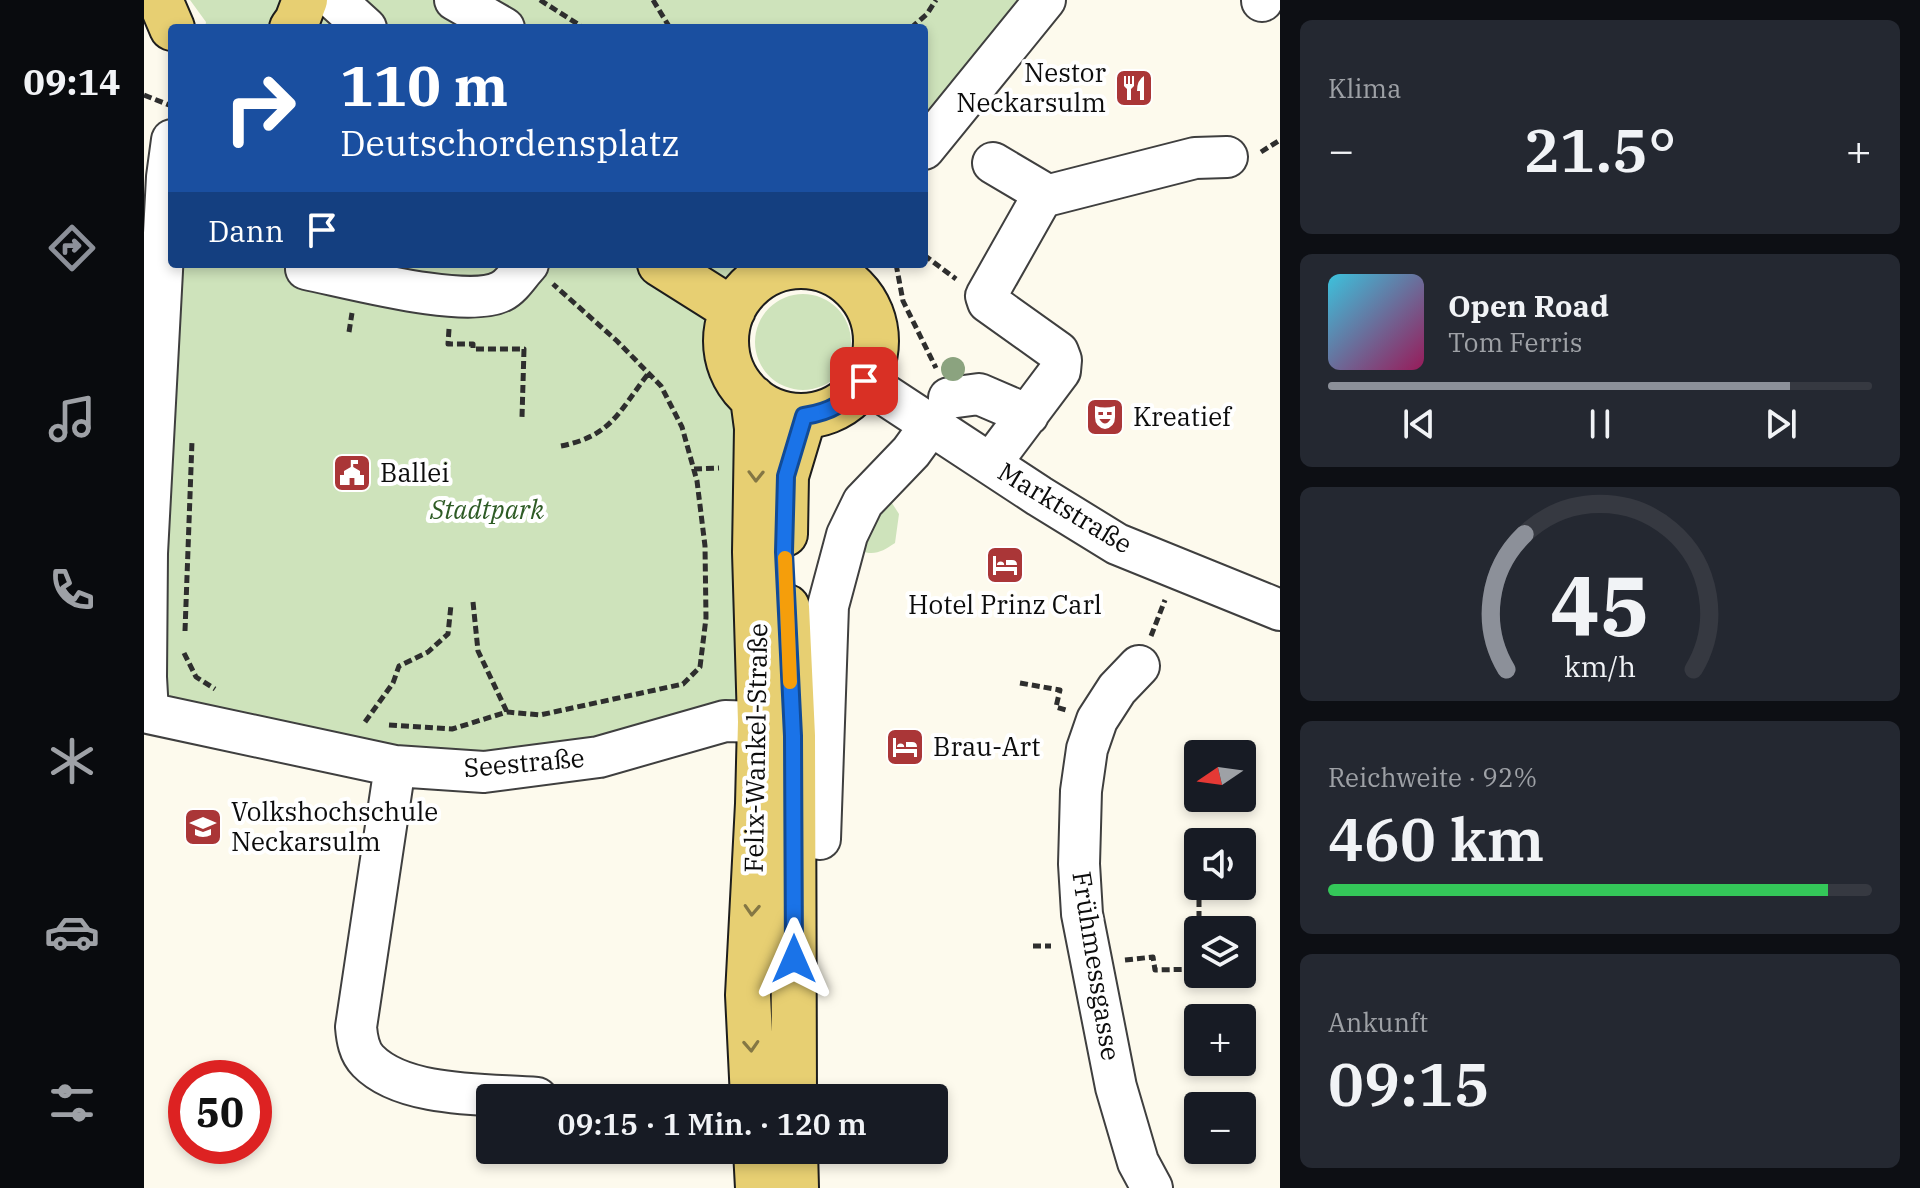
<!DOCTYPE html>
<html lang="de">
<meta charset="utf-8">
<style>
body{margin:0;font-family:"IBM Plex Serif",serif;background:#242831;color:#f1f3f6;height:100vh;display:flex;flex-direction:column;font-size:30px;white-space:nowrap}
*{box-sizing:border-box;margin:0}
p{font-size:26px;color:#9ea1a6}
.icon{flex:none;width:44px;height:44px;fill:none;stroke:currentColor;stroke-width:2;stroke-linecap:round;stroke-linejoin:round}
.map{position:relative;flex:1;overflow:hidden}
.details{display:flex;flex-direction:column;gap:20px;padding:20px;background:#0d0f14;width:640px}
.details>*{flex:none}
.guide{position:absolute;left:24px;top:24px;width:760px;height:244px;border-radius:8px;box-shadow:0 4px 12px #0003;background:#1a4fa0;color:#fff;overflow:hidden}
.needle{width:52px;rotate:257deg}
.tools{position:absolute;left:1040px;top:740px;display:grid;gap:16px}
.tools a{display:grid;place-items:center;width:72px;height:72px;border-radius:8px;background:#171b24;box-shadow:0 4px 12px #0003;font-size:40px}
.speed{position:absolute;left:24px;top:1060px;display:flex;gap:16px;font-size:40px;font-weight:700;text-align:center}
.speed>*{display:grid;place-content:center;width:104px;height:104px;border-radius:50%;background:#171b24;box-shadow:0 4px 12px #0003;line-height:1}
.speed .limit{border:12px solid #d22;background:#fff;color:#111}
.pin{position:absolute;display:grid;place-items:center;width:68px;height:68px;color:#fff;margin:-34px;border-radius:16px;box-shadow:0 4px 12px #0006}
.me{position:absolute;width:88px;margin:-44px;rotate:0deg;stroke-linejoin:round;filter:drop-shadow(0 0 6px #0008)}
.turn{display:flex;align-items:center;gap:28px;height:168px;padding:0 40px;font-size:36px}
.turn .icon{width:104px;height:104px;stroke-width:2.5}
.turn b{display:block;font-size:56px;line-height:68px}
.then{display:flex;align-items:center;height:76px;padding:0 40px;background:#0003;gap:16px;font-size:30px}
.big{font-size:60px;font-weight:600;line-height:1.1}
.details .tile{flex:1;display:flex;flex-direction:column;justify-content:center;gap:12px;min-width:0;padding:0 28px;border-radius:12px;background:#242831}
.details .dial{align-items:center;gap:0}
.dial svg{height:208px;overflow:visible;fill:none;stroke:#363941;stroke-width:7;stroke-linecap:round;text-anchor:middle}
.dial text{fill:#f1f3f6;stroke:none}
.song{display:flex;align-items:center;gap:24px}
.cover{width:96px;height:96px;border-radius:12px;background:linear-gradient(135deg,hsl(190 70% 55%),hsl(330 70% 35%))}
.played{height:8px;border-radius:4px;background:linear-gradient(90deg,#8c9099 85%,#363941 85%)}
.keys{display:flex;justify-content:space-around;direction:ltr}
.heat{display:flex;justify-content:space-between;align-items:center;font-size:44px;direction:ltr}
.charge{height:12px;border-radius:6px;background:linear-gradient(90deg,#34c759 92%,#363941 0)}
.trip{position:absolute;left:332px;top:1084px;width:472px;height:80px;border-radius:8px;background:#171b24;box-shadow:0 4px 12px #0003;font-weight:600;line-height:80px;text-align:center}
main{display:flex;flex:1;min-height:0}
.menu{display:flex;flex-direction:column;width:144px;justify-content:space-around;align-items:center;background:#090b0e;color:#9ea1a6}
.menu .icon{width:56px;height:56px}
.menu .current{color:#8c9099}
.menu b{font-size:36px;color:#f1f3f6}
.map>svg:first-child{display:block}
</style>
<main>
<nav class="menu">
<b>09:14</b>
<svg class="icon current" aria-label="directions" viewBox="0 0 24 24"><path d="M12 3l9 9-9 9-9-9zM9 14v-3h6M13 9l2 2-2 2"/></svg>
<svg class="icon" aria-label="music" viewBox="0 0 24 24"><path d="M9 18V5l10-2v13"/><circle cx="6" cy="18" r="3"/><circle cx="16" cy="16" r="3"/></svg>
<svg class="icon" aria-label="phone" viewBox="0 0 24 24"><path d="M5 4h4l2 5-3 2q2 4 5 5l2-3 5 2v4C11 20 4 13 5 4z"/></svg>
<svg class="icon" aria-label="climate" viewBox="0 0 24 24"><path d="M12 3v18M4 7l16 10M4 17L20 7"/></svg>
<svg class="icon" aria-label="car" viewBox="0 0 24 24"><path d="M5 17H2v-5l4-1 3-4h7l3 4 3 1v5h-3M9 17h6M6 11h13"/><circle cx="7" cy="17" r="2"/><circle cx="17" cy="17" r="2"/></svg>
<svg class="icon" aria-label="filters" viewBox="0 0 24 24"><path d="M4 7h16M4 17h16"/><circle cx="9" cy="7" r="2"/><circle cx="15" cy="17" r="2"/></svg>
</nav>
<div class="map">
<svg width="1136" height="1188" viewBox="0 0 1136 1188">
<rect width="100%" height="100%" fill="#fdfaed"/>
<!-- green -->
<path fill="#cee3bb" d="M46,0H873L780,129V28H61L62,22Z
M34,264H682L668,283C626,275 619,286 585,308C572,354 575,366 595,409V699L444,743L355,758L245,752L20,702L12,639Z
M611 342a48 48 0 1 1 96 0a48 48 0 1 1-96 0Z
M746,500L755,514L751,543C739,551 731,556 717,551L735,502Z"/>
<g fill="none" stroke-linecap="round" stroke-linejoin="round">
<!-- minor casing -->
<g stroke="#3f3f3f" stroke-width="44">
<path id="minor" d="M191,0L222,28
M311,0L360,28
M1118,1V0
M780,149L901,0
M849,163L903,195
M618,264L628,271
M162,269C203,277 324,310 358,291C368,286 376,272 384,264
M688,272L694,264
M720,381L895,496L973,544L1136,610
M805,398L835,394L884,415
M847,463L916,371L917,360L914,352L844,302L842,296L898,197L1051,158L1083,157
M995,666L973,689L953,720L943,749L937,791L935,864L938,914L972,1087L994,1162L1008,1188
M4,713L251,766L340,772L455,757L581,721L616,722L628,753
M4,713L2,677L3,553L23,177L28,140
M251,766L212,1027C213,1039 215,1052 224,1061C260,1098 344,1094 393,1098
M676,839L684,606L703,535L719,502L767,452L788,423"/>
</g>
<!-- major casing -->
<g stroke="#1d1d1d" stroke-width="48">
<path id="major" d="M16,0L28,28
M148,28L153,21L161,0
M516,264L589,310
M582 341a75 75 0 1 1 150 0a75 75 0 1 1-150 0Z
M609,398L613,428L611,552L616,722L614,804L604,995L609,1098
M641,534L642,476L660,416
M643,607L649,736L650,1098
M612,1150L614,1188
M651,1150L652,1188"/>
</g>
<!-- path -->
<path stroke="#2e2e2e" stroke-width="5" stroke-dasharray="8 4" stroke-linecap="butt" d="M396,0L440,28
M509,0L526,28
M767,28L783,14L792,0
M0,95L25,105
M1117,152L1136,140
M780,255L812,279
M752,264L759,301L792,368
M305,329L304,344H329V349H380L378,417
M205,332L208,313
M417,446C467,436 474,413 504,374
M550,469L575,468
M329,602L334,651L363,712
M41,631L48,441
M1007,636L1021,600
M40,653L52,677L71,689
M876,683L916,690L912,707L922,710
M221,722L249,683L255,666L284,652L304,634L307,605
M245,725L308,729L363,712L396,715L539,684L556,667L562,618L561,546L553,481L538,427L517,386L473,341L409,284
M1055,887V930
M889,946H907
M981,960L1009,957L1011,970L1054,969"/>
<!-- minor -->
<use href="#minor" stroke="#fff" stroke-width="40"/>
<!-- major -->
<use href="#major" stroke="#e7cf72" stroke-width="44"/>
</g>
<!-- trees -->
<circle fill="#8ba37f" cx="809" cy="369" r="12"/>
<!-- one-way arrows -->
<defs><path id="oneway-chevron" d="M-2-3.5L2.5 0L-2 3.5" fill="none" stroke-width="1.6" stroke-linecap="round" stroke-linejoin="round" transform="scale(2)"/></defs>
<g stroke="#847744">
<use href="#oneway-chevron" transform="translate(612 476) rotate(91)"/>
<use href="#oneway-chevron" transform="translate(608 910) rotate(93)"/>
<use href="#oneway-chevron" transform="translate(607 1046) rotate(87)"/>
</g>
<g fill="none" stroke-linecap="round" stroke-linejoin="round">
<!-- route casing -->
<g stroke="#114b97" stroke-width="20">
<path id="route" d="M650,959L649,736L640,552L642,476L660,416C687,412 703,402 720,381"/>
</g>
<!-- route -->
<use href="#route" stroke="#1a73e8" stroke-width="14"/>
<!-- slow -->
<path stroke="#f59e0b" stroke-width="14" d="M641,558L646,682"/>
</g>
<!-- icons -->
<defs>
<g id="restaurant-square" transform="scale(2)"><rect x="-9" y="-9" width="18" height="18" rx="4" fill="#aa3637" stroke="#fff"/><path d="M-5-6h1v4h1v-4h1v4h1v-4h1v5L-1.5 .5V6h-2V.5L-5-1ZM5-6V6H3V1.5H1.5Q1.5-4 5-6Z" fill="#fff"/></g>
<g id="theatre-square" transform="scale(2)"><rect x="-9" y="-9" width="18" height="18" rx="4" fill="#aa3637" stroke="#fff"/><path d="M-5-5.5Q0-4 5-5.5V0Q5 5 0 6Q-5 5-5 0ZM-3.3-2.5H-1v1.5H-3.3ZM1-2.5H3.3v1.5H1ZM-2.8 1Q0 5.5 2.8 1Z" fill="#fff"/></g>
<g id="civic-square" transform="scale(2)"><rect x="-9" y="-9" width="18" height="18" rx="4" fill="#aa3637" stroke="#fff"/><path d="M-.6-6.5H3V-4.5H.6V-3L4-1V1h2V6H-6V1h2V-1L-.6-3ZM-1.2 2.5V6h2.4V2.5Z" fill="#fff"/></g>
<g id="hotel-square" transform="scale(2)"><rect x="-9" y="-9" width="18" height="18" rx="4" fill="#aa3637" stroke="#fff"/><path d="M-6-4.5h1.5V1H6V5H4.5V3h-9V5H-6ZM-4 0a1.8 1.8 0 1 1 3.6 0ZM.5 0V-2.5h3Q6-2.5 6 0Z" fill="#fff"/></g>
<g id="university-square" transform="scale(2)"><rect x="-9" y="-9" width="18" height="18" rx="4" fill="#aa3637" stroke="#fff"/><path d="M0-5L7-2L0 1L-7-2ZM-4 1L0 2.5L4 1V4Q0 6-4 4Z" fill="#fff"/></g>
</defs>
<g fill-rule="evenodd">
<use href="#restaurant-square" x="990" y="88"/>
<use href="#theatre-square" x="961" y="417"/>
<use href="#civic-square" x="208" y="473"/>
<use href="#hotel-square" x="861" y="565"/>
<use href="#hotel-square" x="761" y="747"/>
<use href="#university-square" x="59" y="827"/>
</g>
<g text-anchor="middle" stroke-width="8" stroke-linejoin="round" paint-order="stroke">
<!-- poi labels -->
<g font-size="26" fill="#0c0c0c" stroke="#fff" text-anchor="start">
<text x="962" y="82" text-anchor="end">Nestor<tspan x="962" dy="30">Neckarsulm</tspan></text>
<text x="989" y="426">Kreatief</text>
<text x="236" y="482">Ballei</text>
<text x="861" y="614" text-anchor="middle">Hotel Prinz Carl</text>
<text x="789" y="756">Brau-Art</text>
<text x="87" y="821">Volkshochschule<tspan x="87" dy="30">Neckarsulm</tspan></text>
</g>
<!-- street labels -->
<g font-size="26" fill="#0c0c0c" stroke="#fff">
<text transform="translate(921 508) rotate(31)" y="9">Marktstraße</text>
<text transform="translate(612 748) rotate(-89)" y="9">Felix-Wankel-Straße</text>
<text transform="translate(380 763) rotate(-5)" y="9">Seestraße</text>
<text transform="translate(952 966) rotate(81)" y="9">Frühmessgasse</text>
</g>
<!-- park labels -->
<g font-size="26" font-style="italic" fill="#2e5b25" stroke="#fff">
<text x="343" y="519">Stadtpark</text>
</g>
</g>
</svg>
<div class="tools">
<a><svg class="needle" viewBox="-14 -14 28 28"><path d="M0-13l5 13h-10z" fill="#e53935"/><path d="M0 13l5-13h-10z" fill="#9ea1a6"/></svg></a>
<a><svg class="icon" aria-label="sound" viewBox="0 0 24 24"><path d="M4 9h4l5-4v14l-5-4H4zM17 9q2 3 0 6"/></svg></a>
<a><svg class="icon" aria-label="layers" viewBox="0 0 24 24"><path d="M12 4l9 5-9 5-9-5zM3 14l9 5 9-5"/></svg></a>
<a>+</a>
<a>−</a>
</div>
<div class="speed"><div class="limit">50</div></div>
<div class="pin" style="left:720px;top:381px;background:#d93025"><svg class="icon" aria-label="arrive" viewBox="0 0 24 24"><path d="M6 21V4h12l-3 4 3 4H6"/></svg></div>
<svg class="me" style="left:650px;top:959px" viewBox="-20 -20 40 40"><path d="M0-17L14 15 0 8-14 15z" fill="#1a73e8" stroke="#fff" stroke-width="4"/></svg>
<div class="trip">09:15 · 1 Min. · 120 m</div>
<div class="guide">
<div class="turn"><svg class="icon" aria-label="right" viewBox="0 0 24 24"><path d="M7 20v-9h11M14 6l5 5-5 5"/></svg><div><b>110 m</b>Deutschordensplatz</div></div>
<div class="then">Dann<svg class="icon" aria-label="arrive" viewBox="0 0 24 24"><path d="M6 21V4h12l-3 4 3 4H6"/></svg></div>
</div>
</div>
<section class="details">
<div class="tile"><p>Klima</p>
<div class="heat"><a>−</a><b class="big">21.5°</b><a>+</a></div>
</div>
<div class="tile">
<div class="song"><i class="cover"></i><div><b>Open Road</b><p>Tom Ferris</p></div></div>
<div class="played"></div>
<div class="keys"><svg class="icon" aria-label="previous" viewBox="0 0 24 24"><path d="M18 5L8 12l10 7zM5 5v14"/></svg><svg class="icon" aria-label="pause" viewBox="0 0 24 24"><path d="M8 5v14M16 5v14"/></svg><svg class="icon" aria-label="next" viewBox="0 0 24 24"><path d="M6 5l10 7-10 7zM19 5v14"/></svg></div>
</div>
<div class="tile dial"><svg viewBox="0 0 100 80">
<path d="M14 69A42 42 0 1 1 86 69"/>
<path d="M14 69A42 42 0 0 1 21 17" stroke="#8c9099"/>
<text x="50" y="56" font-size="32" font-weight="700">45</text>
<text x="50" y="72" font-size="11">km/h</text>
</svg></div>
<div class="tile"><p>Reichweite · 92%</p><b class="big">460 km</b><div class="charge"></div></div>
<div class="tile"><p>Ankunft</p><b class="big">09:15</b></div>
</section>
</main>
